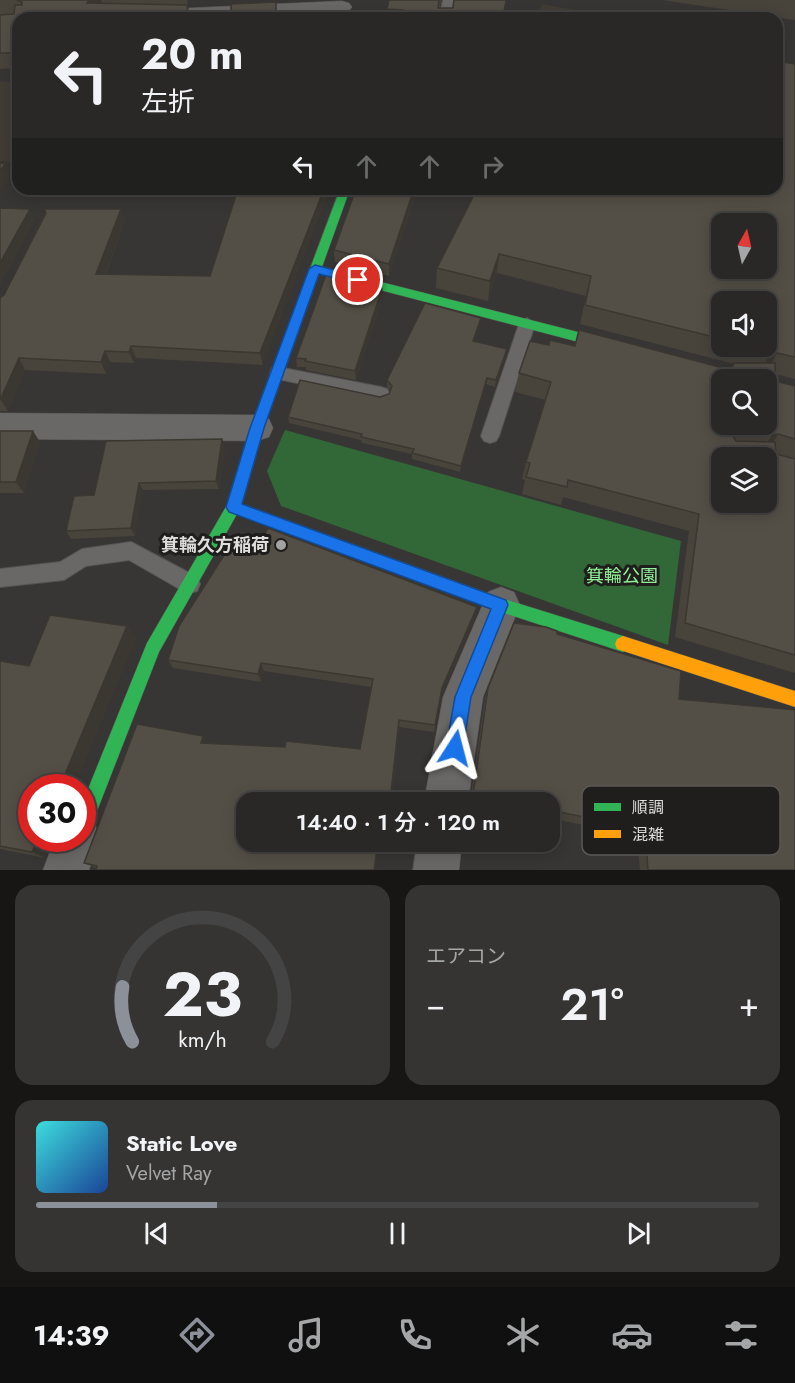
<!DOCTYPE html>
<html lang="ja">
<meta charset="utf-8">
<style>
body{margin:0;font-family:Jost,"Noto Sans JP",sans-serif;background:#353433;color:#f1f3f6;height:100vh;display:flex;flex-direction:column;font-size:22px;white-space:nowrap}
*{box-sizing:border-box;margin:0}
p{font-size:20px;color:#a5a6a7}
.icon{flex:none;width:33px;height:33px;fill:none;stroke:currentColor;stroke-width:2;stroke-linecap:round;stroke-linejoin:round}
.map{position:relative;height:870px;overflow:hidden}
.side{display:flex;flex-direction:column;gap:15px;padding:15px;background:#171615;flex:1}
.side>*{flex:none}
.top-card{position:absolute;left:12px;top:12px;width:771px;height:183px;border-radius:18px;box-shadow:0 3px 15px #0003,0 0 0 2px #454444;background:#292827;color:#f1f3f6;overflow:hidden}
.needle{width:39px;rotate:8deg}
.fabs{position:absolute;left:711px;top:213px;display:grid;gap:12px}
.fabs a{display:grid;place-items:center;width:66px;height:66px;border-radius:12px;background:#292827;box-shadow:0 3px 15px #0003,0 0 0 2px #454444;font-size:30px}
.speed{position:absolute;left:18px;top:774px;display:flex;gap:12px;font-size:30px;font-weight:700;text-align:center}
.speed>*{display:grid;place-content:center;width:78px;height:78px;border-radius:50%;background:#292827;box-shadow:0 3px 15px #0003,0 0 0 2px #454444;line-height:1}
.speed .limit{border:9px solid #d22;background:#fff;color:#111}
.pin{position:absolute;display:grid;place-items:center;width:51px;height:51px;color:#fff;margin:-26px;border:3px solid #fff;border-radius:50%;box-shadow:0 2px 6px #0007}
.me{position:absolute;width:66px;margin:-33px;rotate:9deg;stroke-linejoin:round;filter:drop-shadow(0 0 4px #0008)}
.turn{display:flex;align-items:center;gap:21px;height:126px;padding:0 30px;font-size:27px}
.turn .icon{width:78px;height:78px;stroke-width:2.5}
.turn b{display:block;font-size:42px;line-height:51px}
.lanes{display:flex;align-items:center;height:57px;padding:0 30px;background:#0003;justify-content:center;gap:30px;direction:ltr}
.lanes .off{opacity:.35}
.big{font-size:45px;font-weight:600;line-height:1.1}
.side .widget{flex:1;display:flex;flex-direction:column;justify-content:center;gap:9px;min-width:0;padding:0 21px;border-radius:18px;background:#353433}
.side .dial{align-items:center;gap:0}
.dial svg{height:156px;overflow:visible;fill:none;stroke:#454444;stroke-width:7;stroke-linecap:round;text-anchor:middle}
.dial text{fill:#f1f3f6;stroke:none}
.song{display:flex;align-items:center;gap:18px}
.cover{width:72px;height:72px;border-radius:9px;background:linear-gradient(135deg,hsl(180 70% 55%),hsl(220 70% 35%))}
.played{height:6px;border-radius:3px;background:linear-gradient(90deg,#8c9099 25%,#454444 25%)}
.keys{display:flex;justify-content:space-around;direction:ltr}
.heat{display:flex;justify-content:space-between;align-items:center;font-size:33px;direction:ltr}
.side .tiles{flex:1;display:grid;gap:15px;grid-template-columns:1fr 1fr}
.widget:last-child{grid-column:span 2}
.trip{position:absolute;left:236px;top:792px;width:324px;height:60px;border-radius:18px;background:#292827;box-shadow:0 3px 15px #0003,0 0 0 2px #454444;font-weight:600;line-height:60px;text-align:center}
.menu{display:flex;height:96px;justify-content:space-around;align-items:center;background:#101010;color:#a5a6a7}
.menu .icon{width:42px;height:42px}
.menu .active{color:#8c9099}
.menu b{font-size:27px;color:#f1f3f6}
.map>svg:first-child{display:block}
</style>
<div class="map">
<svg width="795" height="870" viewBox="0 0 795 870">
<rect width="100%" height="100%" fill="#373634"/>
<!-- built -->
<path fill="#413c34" d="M542,4L619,18H536Z
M18,81V161H0V82Z"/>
<!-- green -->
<path fill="#326737" d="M285,430L681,541L668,645L281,506L267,471Z"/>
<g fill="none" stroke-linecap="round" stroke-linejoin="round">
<!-- lane casing -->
<g stroke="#555452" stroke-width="2">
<path id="lane" d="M443,0H453L451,18H439Z
M527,318L535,324L499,436L496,441L490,443L484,441L481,436L519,324Z
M278,367L381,387L387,389L390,394L387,399L381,401L278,379L272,378L270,373L272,368Z
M131,542L197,577L200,584L197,591L190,593L183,591L129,560L86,566L64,580L0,587V569L60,562L82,549Z"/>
</g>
<!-- street casing -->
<g stroke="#555452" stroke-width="1">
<path id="street" d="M342,1L349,3L352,7L349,11L237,18H94L97,14L104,12Z
M0,413L257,415L269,419L273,428L269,437L257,441L0,439Z
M501,587L514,592L520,605L483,697L468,802H424L443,697L488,592Z
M82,817L94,822L100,838L89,870H43L55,838H82Z
M417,842H462L459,870H413Z"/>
</g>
<!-- fast casing -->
<g stroke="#555452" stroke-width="1">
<path id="fast" d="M340,189H350L322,267L621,343L627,348L621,353L319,274L264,428L242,504L501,598L623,636L629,639L631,644L629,649L623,652L501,612L237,514L159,652L88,834L82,837V804L147,643L227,505L250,428Z"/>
</g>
<!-- slow casing -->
<g stroke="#555452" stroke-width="1">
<path id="slow" d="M623,636L795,691V707L617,649L615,644L617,639Z"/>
</g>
<!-- lane -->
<use href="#lane" fill="#696867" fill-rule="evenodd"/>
<!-- street -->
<use href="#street" fill="#696867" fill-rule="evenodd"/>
<!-- fast -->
<use href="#fast" fill="#30b455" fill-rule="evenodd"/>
<!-- slow -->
<use href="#slow" fill="#ff9f0a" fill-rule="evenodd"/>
</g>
<!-- wall -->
<path fill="#48443c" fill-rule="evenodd" d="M0,0H187L188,6H187L190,18H18V68L0,69Z
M441,0L440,8H453L506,0L503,18H387V9Z
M662,0H795V20Z
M795,64V379L775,374V381L795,386V673L675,637L689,531L563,497L561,505L522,494L525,480L522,479L526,462L546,400L515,392L519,373L549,345H575L730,370L734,364L580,324L586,296L497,273L488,301L436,288L437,268ZM722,302L766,346H722ZM766,380V424H722Z
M356,189H418L389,276L335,262L334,250Z
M236,197L263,365L136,358L134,363L110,362L106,374L25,370L8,411H0V298L4,295L45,213L44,209H121L125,221L106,274L210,276Z
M382,299L356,380L306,370V367H297L296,358Z
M481,318L480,325L474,342L507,349L506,355L495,387L486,384L460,472L412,459V454L362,443L361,440L289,423L288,417L380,397L389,394L390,391L387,387V380Z
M0,431L40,442L24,493H0Z
M225,447L219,489L143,490L135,536L71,539L66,531L94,495Z
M257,547L477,607L475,616L441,696L434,732L399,727L391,802H246V842H387V843L380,842L96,868L84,863L203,736L208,743L285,747L360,749L371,687L264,671L261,682L173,668L168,660Z
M127,626L136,638L74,786L76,788H32L45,858L0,849V661L29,666Z
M557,634L679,699L795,870H640L637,836L549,818V802H470L485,698L488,688Z"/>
<!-- shaded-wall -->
<path fill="#3b3731" d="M89,0H101L104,10L87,3Z
M5,164L10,176L0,193V171Z
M324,189H330L263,365L260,353Z
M414,189H418L389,276V264Z
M30,209L35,221L0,286V263Z
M121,209L125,221L101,286L96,274Z
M499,254L497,273L488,301L490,281Z
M382,289V299L356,380L355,371Z
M481,318L480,325L472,348L473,341Z
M131,346L136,358L134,363L129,352Z
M507,349L506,355L495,387L496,380Z
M105,351L110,362L106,374L101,362Z
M777,353L767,372L758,376L768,357Z
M19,358L25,370L8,411L1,400Z
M487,378L486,384L460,472L461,466Z
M741,424H743L733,442L731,433L735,427Z
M33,431L40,442L24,493L16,482Z
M778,434L767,452L761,453L772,435Z
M222,439L225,447L219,489L216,481Z
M139,483L143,490L135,536L131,528Z
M477,607L475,616L441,696L434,732L442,688Z
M127,626L136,638L74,786L76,788H69L63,779Z
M261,663L264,671L261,682L258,674Z
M399,720L391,802H390Z
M203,736L208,743H201Z
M38,838H53L45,858L32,852Z
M378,842H380L375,870H374Z"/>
<!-- building -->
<path fill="#544f46" stroke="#3b3731" stroke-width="1.5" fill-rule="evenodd" d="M17,0H89L87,3L187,5L189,18H18V53H0V15L14,14L15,5H22V2Z
M389,0H439L438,8H453L454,0H506L503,18H401L403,10L387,9Z
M276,2V18H231V4Z
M777,61L795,64V357L777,353L768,357L764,350L751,346H766V302H722V339L585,305L591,276L499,254L490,281L437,268L477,189H777ZM722,224H766V268H722Z
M0,163L5,164L0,171Z
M238,189H324L260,353L131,346L129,352L105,351L101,362L19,358L0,400V298L4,295L46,213L44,209H121L96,274L210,276Z
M356,189H414L389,264L334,250Z
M0,208L30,209L0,263Z
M326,275L382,289L355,371L305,361L306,359L296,358Z
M425,303L481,318L473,341L507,349L496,380L487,378L461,466L412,453L414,449L361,437L362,434L288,417L300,380L380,397L389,394L392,386L387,380Z
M579,330L731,370L734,363H775V381L795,386V439L778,434L772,435L745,424H766V380H722V424H741L735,427L731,433L736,441L775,442L776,454L795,459V655L685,623L699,514L568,480L567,487L526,477L530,463L526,462L551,382L519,373L530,341L549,345L550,340L575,346ZM722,458H766V502H722Z
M0,431H33L16,482H0Z
M222,439L216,481L139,483L131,528L66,531L74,496L94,495L106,441Z
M268,528L477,607L442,688L435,725L399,720L390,802H246V842H378L374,870H96L97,866L84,863L137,724L203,736L201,743L285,747L286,741L360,749L373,679L261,663L258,674L168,660L179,626L235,538L257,547Z
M50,615L127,626L63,779L69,782V788H32V838H38L32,852L0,846V661L29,666Z
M514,623L546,627L557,631V634L681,671L679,699L795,710V870H648L645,829L549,810V802H509L473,795L488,688Z"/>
<!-- route -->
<path fill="#1a73e8" stroke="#114b97" stroke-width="1.5" d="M315,265L362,277L364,280L358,284L319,274L264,428L242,504L506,600L508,605L471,697L463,748L461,754L455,757L448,754L446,748L455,697L491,609L229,512L226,507L250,428L309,269Z"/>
<!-- markers -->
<circle fill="#a4a3a1" stroke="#1f1e1c" stroke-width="2" cx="281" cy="545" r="6"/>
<g text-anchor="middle" stroke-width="6" stroke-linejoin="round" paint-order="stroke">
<!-- poi labels -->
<g font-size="18" font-weight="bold" fill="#dfdedc" stroke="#1f1e1c" text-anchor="end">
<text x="269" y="551">箕輪久方稲荷</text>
</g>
<!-- park labels -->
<g font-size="18" fill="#92f299" stroke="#1f1e1c">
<text x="622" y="582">箕輪公園</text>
</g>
</g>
<!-- legend -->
<rect x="582" y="786" width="198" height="69" rx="9" fill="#1f1e1c" stroke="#595856" stroke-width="1.5"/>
<rect x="594" y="803" width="27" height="8" fill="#30b455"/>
<rect x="594" y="830" width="27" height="8" fill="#ff9f0a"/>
<g font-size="16" fill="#dfdedc">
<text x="632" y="813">順調</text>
<text x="632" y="840">混雑</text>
</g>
</svg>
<div class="fabs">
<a><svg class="needle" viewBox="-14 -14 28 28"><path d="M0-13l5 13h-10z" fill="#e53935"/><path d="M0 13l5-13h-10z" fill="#a5a6a7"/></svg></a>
<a><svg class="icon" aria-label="sound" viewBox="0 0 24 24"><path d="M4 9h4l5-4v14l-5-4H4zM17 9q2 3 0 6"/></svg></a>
<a><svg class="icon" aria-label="search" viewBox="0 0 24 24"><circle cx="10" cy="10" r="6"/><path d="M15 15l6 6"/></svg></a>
<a><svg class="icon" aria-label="layers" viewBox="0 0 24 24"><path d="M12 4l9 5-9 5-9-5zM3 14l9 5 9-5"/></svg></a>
</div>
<div class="speed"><div class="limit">30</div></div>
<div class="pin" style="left:358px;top:280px;background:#d93025"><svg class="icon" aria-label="arrive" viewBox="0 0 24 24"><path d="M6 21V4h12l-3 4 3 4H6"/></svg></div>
<svg class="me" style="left:455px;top:748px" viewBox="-20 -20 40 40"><path d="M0-17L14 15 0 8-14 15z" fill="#1a73e8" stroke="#fff" stroke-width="4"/></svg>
<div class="trip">14:40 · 1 分 · 120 m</div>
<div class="top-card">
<div class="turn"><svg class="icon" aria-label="left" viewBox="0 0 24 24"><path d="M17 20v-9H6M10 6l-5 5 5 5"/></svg><div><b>20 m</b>左折</div></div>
<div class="lanes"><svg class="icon" aria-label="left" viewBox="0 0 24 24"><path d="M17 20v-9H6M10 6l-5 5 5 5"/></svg><svg class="icon off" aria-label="ahead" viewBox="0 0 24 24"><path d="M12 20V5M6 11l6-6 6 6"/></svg><svg class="icon off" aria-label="ahead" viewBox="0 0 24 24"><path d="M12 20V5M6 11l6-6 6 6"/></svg><svg class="icon off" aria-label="right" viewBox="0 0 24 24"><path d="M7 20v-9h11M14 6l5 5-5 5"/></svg></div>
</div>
</div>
<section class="side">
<div class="tiles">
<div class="widget dial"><svg viewBox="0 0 100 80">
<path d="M14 69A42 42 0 1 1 86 69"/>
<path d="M14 69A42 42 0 0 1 9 41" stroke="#8c9099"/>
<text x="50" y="56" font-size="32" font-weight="700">23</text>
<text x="50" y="72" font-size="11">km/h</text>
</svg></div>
<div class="widget"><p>エアコン</p>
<div class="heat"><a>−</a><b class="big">21°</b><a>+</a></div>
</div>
<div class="widget">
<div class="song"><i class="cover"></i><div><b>Static Love</b><p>Velvet Ray</p></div></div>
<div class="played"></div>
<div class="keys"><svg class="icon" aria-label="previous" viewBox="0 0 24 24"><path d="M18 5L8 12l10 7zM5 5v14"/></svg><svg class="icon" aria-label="pause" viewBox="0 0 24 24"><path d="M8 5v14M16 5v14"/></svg><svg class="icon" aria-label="next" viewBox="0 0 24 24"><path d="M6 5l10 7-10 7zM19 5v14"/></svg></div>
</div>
</div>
</section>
<nav class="menu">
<b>14:39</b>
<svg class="icon active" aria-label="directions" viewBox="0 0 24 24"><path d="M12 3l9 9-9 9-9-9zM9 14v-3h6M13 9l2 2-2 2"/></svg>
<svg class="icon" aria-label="music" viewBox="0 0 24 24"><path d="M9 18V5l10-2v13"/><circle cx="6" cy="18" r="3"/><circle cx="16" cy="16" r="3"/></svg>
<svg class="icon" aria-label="phone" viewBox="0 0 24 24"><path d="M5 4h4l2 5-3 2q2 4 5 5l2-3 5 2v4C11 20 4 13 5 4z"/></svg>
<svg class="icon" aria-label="climate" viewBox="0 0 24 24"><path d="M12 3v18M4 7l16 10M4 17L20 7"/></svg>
<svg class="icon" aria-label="car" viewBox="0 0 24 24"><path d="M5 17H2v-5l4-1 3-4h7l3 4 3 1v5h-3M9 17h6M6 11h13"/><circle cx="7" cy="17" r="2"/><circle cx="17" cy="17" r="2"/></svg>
<svg class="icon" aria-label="filters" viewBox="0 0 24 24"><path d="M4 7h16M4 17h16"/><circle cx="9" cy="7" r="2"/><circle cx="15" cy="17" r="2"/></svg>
</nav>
